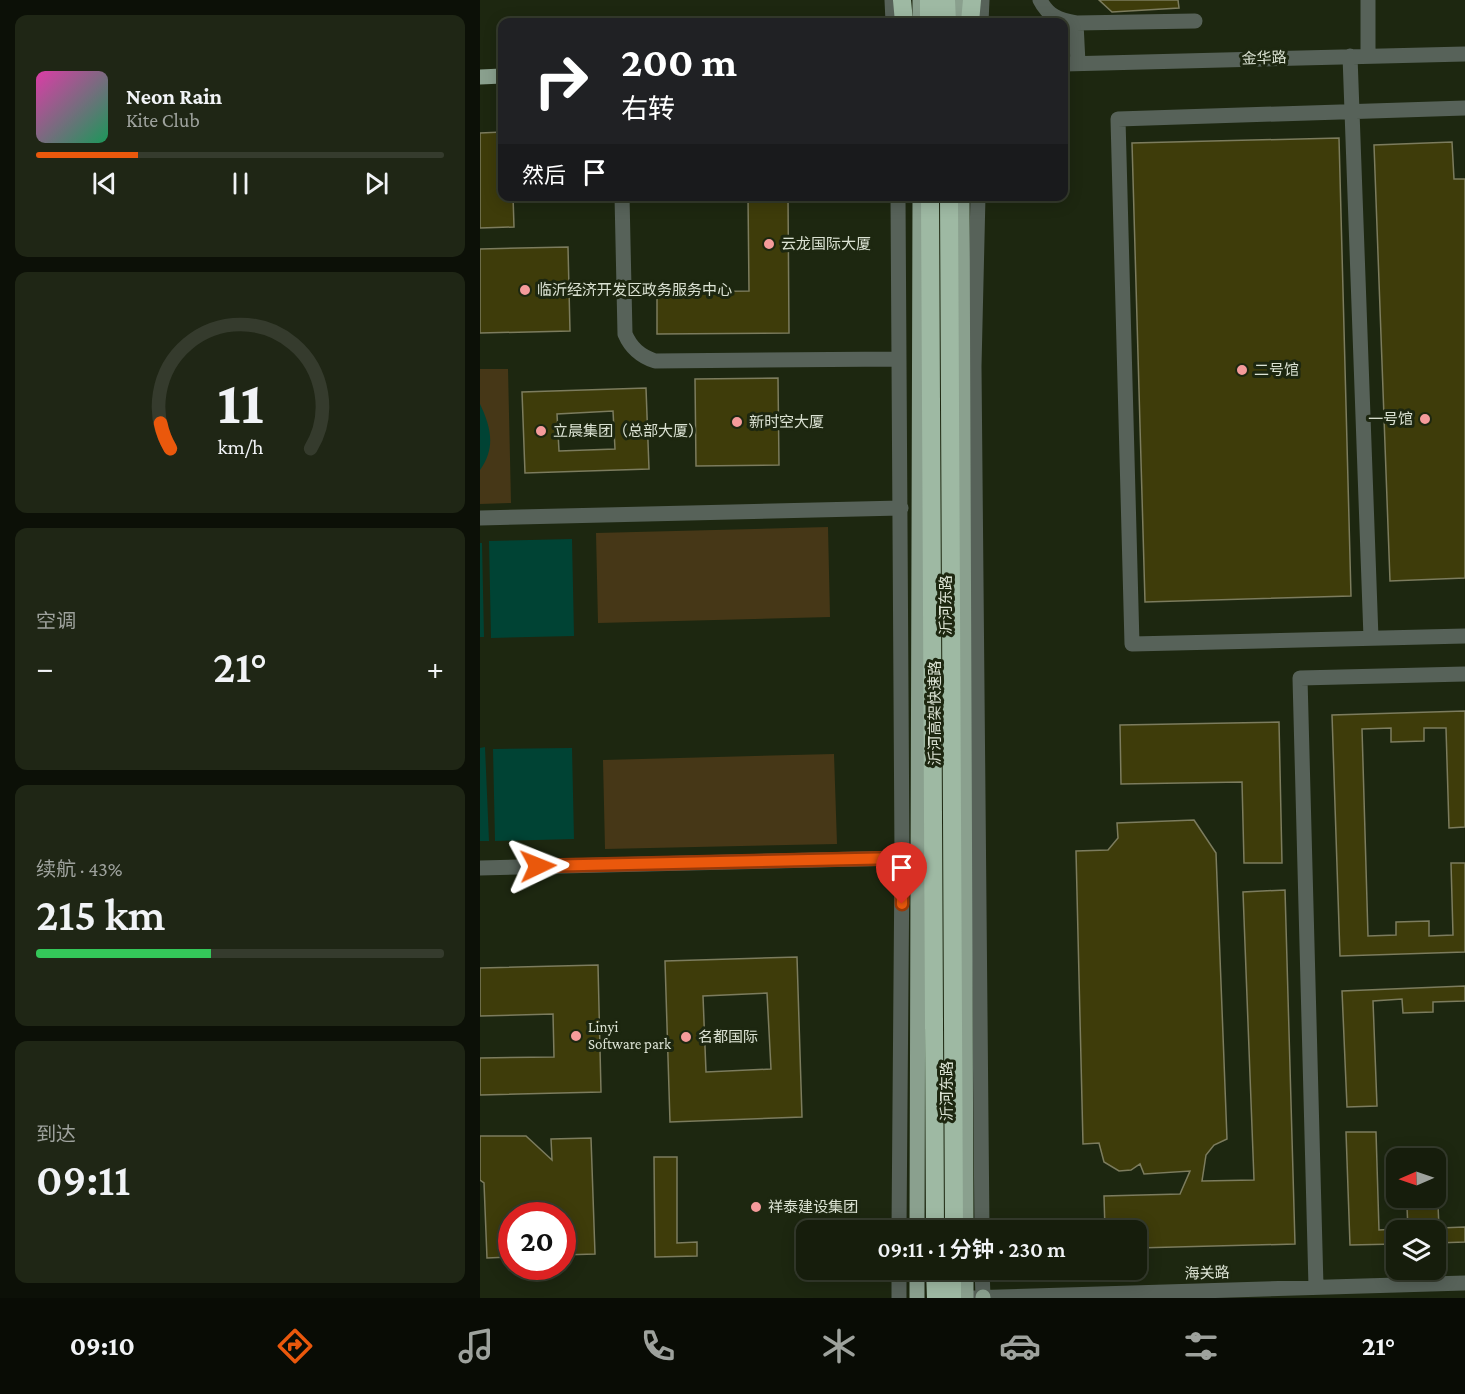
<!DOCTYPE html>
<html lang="zh">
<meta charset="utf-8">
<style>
body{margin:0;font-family:"Crimson Pro","Noto Sans SC",serif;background:#1f2615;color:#f1f3f6;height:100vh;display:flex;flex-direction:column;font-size:22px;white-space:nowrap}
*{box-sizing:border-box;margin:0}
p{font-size:20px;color:#9ea29d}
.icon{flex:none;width:33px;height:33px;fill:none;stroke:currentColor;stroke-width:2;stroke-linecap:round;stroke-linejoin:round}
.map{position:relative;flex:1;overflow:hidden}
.side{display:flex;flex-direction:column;gap:15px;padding:15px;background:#0c1007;width:480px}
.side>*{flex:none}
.hud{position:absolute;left:18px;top:18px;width:570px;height:183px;border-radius:12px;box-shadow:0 3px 15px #0003,0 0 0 2px #353b2d;background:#202124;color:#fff;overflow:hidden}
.needle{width:39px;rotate:268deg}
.controls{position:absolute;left:906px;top:1148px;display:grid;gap:12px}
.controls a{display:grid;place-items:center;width:60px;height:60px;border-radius:12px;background:#161d0c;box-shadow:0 3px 15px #0003,0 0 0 2px #353b2d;font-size:30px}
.speed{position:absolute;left:18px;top:1202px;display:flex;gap:12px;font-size:30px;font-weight:700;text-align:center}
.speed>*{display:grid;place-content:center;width:78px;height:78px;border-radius:50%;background:#161d0c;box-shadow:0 3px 15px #0003,0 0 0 2px #353b2d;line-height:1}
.speed .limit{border:9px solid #d22;background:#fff;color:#111}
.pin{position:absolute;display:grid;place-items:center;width:51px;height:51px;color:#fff;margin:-62px -26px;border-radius:50% 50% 50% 0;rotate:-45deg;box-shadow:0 0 6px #0007}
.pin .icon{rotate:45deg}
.me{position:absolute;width:66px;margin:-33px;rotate:88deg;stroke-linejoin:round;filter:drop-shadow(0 0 4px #0008)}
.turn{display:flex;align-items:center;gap:21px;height:126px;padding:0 24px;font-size:27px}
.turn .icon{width:78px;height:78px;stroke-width:2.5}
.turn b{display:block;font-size:42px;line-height:51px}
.then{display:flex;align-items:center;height:57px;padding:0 24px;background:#0003;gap:12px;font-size:22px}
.big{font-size:45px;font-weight:600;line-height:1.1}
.side .card{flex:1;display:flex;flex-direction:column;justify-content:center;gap:9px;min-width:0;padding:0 21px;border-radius:12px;background:#1f2615}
.side .dial{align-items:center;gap:0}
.dial svg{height:156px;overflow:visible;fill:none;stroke:#353b2d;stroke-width:7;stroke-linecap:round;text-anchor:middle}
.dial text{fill:#f1f3f6;stroke:none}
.song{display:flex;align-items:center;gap:18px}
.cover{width:72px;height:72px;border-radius:9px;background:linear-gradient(135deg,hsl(320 70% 55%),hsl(150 70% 35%))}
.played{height:6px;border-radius:3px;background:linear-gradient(90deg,#ea580c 25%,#353b2d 25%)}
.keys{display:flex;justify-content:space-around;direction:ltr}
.heat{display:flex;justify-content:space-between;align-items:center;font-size:33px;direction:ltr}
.charge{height:9px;border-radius:4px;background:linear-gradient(90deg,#34c759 43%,#353b2d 0)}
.trip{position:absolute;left:316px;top:1220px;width:351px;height:60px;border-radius:12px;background:#161d0c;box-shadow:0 3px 15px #0003,0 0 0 2px #353b2d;font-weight:600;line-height:60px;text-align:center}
.menu{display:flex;height:96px;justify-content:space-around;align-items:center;background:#090c05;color:#9ea29d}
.menu .icon{width:42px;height:42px}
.menu .current{color:#ea580c}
.menu b{font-size:27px;color:#f1f3f6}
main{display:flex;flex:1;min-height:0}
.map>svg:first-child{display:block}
</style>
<main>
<section class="side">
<div class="card">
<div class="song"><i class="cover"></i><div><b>Neon Rain</b><p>Kite Club</p></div></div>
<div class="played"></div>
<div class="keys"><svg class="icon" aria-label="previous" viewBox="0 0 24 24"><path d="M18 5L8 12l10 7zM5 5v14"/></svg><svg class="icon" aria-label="pause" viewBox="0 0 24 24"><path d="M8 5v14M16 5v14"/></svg><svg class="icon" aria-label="next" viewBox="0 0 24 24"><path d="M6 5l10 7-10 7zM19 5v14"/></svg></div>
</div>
<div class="card dial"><svg viewBox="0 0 100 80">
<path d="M14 69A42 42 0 1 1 86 69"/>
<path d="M14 69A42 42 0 0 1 9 56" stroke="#ea580c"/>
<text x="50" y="56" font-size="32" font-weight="700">11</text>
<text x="50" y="72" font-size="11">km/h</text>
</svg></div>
<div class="card"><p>空调</p>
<div class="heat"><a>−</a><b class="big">21°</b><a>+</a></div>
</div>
<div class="card"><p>续航 · 43%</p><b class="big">215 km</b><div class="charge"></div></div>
<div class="card"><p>到达</p><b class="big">09:11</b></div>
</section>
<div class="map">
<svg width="985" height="1298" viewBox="0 0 985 1298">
<rect width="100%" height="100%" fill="#1d2710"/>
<!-- green -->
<path fill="#463717" d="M0,369H28L31,503L0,504Z
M348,527L350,617L118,623L116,533Z
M354,754L357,844L125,849L123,760Z"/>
<!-- water -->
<path fill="#004334" d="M0,404C11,427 16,448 0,470Z
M92,539L94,636L11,638L9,541Z
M0,543H2L4,637H0Z
M5,747L9,841H0V748Z
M92,748L94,839L15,841L13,749Z"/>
<!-- building -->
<path fill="#3e3c0a" stroke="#7c7c5e" stroke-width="1.5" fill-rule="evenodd" d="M619,0H698L699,8L632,12Z
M22,132V196H33L34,227L0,228V133Z
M859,138L871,596L665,602L652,143Z
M972,142L974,179H985V578L910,581L894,145Z
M268,196H308L309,333L177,334V292L269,291Z
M88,247L90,331L0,333V249Z
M298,378L299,465L216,466L215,379Z
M166,388L169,469L45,473L42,392ZM133,411L135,449L79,451L77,414Z
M985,711V827L969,828L966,728H944V741L911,742V728L882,729L888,936L916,935V922L949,921V936L973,935L971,863H985V952L860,956L852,715Z
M799,722L802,863H764L762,782L641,784L640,725Z
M714,820L736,853L747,1139L734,1145L726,1155L722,1181L774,1180L763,892L805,890L815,1244L657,1248V1230H625L624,1196L700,1194L710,1171L664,1174L660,1164L651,1170L639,1171L624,1162L619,1143L603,1144L596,851L628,850L638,838L637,823Z
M317,957L322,1117L190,1122L185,961ZM287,993L291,1069L226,1072L223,996Z
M118,965L121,1092L0,1095V1058L74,1057L73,1014L0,1016V968Z
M985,986V1001L953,1002V1012L923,1013L922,999L893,1001L897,1106L867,1107L862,991Z
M866,1132H896L899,1230L916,1229V1244L870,1245Z
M0,1136H46L72,1160L71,1139L111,1138L115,1254L82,1255V1215H32V1257L7,1258L4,1183L0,1180Z
M174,1157H197V1243L217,1242V1256L175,1257Z
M958,1205L959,1228L985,1227V1242L956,1243V1230H928L927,1207Z"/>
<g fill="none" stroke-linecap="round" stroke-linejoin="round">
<!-- minor -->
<path stroke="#576259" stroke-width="15" d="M412,0L413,22
M560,0C568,16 579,20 596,23L598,63
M888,0V56
M501,22L502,0
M596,23L715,21
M870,56L891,638
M584,64L985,54
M985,108L638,119L652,644L985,636
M142,196L145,334C151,348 160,356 175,361L419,359
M418,196L422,858L419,1230
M498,196L494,366L502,1230
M0,518L421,508
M0,868L422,858
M502,1269L503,1297
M836,1287L820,678L985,674
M419,1298V1269
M486,1298L985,1283"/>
<!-- major -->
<path stroke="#8aa08e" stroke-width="15" d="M440,0V22
M481,0L482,22
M0,77L22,76
M482,196L486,1230
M437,1230L440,196
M486,1269V1298
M437,1298V1269
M503,1298V1297"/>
<!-- highway -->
<path stroke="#9eb9a3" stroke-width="18" d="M422,0L424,22
M449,0V22
M466,0L467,22
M490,22L492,0
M450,196L455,1230
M469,196L474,1230
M455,1269L456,1298"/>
<!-- highway-bridge -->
<path stroke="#9eb9a3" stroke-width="18" d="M472,1298V1269"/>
</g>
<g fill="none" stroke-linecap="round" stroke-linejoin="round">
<!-- route casing -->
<g stroke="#983908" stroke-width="15">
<path id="route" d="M58,866L422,858V904"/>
</g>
<!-- route -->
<use href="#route" stroke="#ea580c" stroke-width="10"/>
</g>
<!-- markers -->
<g fill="#f59b9b" stroke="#1d2710" stroke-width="2">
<circle cx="289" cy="244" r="6"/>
<circle cx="45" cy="290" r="6"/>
<circle cx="762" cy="370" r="6"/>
<circle cx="945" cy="419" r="6"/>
<circle cx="257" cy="422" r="6"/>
<circle cx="61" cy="431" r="6"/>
<circle cx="96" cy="1036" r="6"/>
<circle cx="206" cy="1037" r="6"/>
<circle cx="276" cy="1207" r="6"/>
</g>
<g text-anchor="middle" stroke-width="6" stroke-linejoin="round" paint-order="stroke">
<!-- street labels -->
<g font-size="15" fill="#dbe2d3" stroke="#1d2710">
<text transform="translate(784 58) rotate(-2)" y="5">金华路</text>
<text transform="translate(466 605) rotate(-90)" y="5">沂河东路</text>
<text transform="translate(455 713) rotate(-90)" y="5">沂河高架快速路</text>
<text transform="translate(467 1091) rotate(-90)" y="5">沂河东路</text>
<text transform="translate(727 1273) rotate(-2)" y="5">海关路</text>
</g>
<!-- poi labels -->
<g font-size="15" fill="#dbe2d3" stroke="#1d2710" text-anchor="start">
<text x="301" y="249">云龙国际大厦</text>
<text x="57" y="295">临沂经济开发区政务服务中心</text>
<text x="774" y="375">二号馆</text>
<text x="933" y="424" text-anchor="end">一号馆</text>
<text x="269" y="427">新时空大厦</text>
<text x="73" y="436">立晨集团（总部大厦）</text>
<text x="108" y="1032">Linyi<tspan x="108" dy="17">Software park</tspan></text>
<text x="218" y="1042">名都国际</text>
<text x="288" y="1212">祥泰建设集团</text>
</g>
</g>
</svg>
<div class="controls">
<a><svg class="needle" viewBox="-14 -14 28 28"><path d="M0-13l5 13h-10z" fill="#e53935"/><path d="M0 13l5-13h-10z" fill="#9ea29d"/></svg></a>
<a><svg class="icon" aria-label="layers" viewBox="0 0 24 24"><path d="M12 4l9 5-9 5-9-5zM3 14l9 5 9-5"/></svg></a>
</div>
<div class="speed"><div class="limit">20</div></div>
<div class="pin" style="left:422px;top:904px;background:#d93025"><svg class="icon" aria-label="arrive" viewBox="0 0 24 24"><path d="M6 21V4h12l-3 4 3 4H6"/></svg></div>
<svg class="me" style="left:58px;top:866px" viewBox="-20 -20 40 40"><path d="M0-17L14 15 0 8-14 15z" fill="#ea580c" stroke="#fff" stroke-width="4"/></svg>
<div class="trip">09:11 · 1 分钟 · 230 m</div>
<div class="hud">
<div class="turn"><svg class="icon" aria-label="right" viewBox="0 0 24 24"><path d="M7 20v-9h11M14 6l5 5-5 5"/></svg><div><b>200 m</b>右转</div></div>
<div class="then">然后<svg class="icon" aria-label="arrive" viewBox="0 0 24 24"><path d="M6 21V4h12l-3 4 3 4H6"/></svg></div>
</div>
</div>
</main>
<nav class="menu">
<b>09:10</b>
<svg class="icon current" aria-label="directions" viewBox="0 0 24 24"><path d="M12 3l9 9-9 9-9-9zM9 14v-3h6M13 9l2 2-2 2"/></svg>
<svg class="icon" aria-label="music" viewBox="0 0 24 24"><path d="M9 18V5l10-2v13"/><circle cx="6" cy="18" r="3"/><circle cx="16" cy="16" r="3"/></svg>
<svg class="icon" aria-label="phone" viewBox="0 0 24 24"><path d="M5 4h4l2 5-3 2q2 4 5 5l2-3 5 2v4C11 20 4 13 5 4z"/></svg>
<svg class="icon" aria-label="climate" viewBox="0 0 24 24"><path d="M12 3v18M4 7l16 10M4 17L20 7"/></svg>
<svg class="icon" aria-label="car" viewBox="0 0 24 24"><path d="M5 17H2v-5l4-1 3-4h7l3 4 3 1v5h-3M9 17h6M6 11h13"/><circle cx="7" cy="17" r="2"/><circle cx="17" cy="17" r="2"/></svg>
<svg class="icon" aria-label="filters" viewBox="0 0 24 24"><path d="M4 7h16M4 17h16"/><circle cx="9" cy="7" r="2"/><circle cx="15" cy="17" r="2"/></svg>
<b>21°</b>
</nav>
